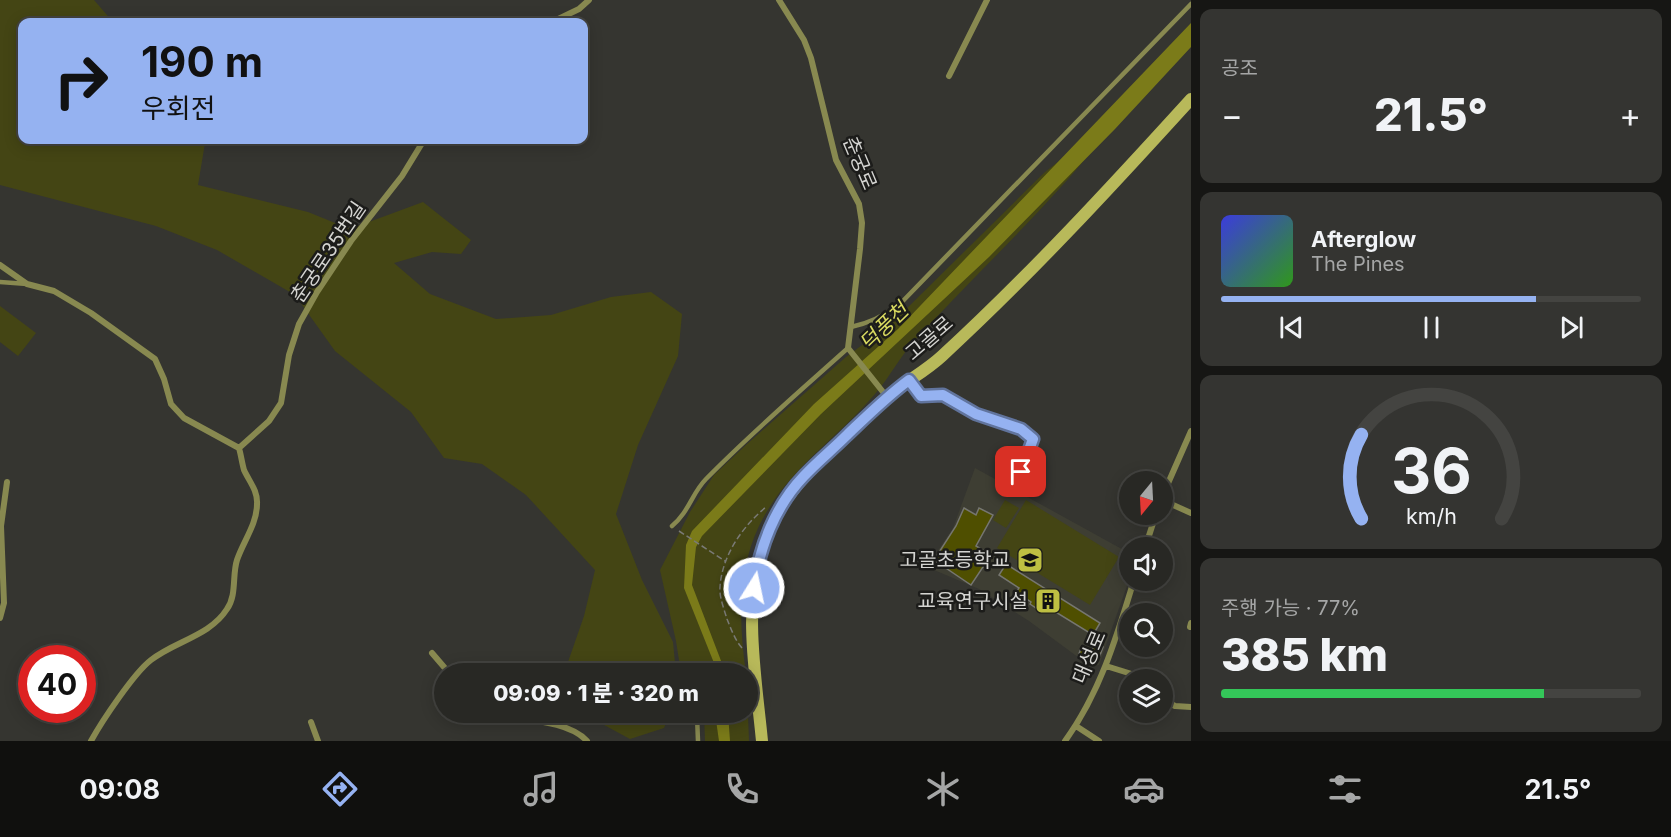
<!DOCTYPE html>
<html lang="ko">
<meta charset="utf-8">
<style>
body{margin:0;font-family:Inter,"Noto Sans KR",sans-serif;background:#343431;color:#f1f3f6;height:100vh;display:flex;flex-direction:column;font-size:22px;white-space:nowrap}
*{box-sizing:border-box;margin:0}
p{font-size:20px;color:#a5a6a6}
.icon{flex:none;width:33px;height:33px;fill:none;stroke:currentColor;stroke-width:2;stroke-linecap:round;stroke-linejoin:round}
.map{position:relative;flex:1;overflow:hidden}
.side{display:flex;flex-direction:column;gap:9px;padding:9px;background:#161614;width:480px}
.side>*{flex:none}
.hud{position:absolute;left:18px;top:18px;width:570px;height:126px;border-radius:12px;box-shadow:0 3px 15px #0003,0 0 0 2px #444441;background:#95b2f1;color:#111;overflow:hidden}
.needle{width:39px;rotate:198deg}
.controls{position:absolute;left:1119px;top:471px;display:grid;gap:12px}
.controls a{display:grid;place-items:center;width:54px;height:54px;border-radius:50%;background:#282824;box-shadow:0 3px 15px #0003,0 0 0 2px #444441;font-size:30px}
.speed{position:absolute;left:18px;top:645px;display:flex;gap:12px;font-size:30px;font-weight:700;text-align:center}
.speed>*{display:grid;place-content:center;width:78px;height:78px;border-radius:50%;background:#282824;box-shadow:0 3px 15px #0003,0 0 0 2px #444441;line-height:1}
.speed .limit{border:9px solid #d22;background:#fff;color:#111}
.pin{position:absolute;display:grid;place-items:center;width:51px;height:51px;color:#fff;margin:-26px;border-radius:12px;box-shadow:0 3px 9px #0006}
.me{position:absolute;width:66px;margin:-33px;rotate:10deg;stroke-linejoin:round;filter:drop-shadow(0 0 4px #0008)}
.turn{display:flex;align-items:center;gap:21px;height:126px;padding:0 24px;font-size:27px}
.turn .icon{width:78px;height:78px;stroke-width:2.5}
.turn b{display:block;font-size:42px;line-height:51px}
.big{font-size:45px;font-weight:800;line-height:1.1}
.side .tile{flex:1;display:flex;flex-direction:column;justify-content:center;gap:9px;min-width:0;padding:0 21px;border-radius:12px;background:#343431}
.side .dial{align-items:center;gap:0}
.dial svg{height:156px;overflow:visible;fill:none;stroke:#444441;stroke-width:7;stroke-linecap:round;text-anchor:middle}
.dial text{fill:#f1f3f6;stroke:none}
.song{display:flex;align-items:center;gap:18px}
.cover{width:72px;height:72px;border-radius:9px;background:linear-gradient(135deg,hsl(240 70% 55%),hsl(110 70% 35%))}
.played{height:6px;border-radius:3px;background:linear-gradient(90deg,#95b2f1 75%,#444441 75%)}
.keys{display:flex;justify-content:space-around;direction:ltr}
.heat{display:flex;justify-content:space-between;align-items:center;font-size:33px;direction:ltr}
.charge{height:9px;border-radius:4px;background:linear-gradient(90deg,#34c759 77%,#444441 0)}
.trip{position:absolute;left:434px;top:663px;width:324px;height:60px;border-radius:30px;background:#282824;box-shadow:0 3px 15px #0003,0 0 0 2px #444441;font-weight:800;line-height:60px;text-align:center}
.tab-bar{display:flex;height:96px;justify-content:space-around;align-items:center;background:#10100e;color:#a5a6a6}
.tab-bar .icon{width:42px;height:42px}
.tab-bar .selected{color:#95b2f1}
.tab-bar b{font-size:27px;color:#f1f3f6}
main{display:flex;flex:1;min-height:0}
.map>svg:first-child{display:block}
</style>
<main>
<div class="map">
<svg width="1191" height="741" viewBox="0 0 1191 741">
<rect width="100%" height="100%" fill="#353530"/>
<!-- built -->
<path fill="#3e3e33" d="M975,468L1129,553V580L1099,665L1090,666L1029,621L979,589L927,567L953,528Z"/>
<!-- green -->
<path fill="#444514" d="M0,0H94L113,22H22V140H203L205,143L198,185L308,212L350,229L423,202L471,240L461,254L432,252L394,263L430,294L496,319L551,315L611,297L651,292L682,314L678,356L638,445L616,514L642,580L673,642L676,673H570L568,662L584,616L595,570L526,495L482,464L444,458L411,412L335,351L295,295L217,250L156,226L0,185Z
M1123,111C1102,136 1083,164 1060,188C1013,240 963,288 916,339C900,356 890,377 875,394C835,441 787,469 759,526C737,572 739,625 746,673H681L676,641L660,570L690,512L714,475L747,444L846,357L893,322L1045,172Z
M0,306L36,333L18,356L0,342Z
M1005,500L1019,508L1006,528L993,520Z
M1026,500L1119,557L1090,605L997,548Z
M747,689L749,741H705L704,713L747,712Z
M582,713H670L664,728L630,739Z"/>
<!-- water -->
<path fill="#7b7b19" d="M1191,23V47L1115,129L989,257L821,414L702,536L696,547L692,585L723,666L724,673H717L716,668L684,588L686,545L692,531L814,404L898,329Z
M715,713H728L730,741H719Z"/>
<!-- building -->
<path fill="#4f4f00" stroke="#767670" stroke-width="1.5" d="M964,508L976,515L979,508L993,515L976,546L991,555L971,585L934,560L956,526Z
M1006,564L1100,623L1093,635L1046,606L1042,612L1030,604L1031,602L1016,592L1019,588L999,575Z
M1094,645L1103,647L1097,663L1078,657L1081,648L1092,651Z"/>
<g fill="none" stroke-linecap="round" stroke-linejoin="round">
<!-- path -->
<path stroke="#7a7a76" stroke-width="1.5" stroke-dasharray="6 3" stroke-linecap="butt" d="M679,531L725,561
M742,648C735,640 731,629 727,619C724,609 719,596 720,587C722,555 743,526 766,507"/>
<!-- lane -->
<path stroke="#888950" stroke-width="4.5" d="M0,282L27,284
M851,327C870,323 884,316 900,304L1191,4
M672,526C689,512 692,493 706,479C751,433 800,391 848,348
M697,716L698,741"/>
<!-- street -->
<path stroke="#888950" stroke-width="6" d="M779,0L804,40L811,58L836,160L859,204L862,223L860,249L848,348L887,397
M552,22L579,9L589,0
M949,76L987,0
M0,265L27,284L54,291L91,313L155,359L164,379L171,404L184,418L239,448C241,455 242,463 244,470C249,481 258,491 257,504C257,524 243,542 237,560C232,575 237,595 227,609C210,636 175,641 151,660C134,673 102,721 91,741
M910,381L921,396L943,395L976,414L1021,429L1033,439L1031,448L1021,472
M239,448L269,421L281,403L289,355L299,324L317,292L351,241L402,176L424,140
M1162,497L1191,431
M1162,500L1191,513
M1145,548L1156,514
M0,618L4,603L1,526L7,482
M1190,627L1191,623
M432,653L450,674
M1106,666L1135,675L1142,680
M1162,699L1175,706L1191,707
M494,712L499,715C525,720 569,721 587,741
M311,722L318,741
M1076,726L1099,741
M1065,741C1100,693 1117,636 1134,580"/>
<!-- secondary -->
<path stroke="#b8b95a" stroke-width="12" d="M762,741C756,678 743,609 762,548C777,499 813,467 848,434C861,421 874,407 888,396C905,382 926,371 942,356C1030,275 1111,187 1191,99"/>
</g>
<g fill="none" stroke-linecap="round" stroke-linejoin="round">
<!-- route casing -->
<g stroke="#61749d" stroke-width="15">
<path id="route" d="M754,588C759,548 775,506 804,476C817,462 833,449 847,435C867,416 886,397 909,380L921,396L943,395L976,414L1021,429L1033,439L1021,472"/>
</g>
<!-- route -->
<use href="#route" stroke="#95b2f1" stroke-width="10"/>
</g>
<!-- icons -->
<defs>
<g id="school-square" transform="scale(1.35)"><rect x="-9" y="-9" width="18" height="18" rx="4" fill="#bebf42" stroke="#1c1c1a"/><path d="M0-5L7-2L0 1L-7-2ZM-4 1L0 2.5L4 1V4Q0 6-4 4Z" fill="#111"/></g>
<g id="building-square" transform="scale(1.35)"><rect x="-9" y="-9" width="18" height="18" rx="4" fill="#bebf42" stroke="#1c1c1a"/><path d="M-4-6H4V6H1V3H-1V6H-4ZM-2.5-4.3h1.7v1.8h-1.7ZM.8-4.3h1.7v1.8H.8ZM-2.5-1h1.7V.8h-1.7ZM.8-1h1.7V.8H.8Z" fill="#111"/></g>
</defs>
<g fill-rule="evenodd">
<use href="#school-square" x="1030" y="560"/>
<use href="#building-square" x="1048" y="601"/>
</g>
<g text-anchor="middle" stroke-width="5" stroke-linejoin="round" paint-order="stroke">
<!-- street labels -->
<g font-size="20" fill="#d4d4d1" stroke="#1c1c1a">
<text transform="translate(860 163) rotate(67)" y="7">춘궁로</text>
<text transform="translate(328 252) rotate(-56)" y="7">춘궁로35번길</text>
<text transform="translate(929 338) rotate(-41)" y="7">고골로</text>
<text transform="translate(1089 657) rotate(-67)" y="7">대성로</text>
</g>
<!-- poi labels -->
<g font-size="20" fill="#d4d4d1" stroke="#1c1c1a" text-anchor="end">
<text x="1010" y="567">고골초등학교</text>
<text x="1028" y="608">교육연구시설</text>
</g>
<!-- water labels -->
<g font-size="21" font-style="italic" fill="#dadb61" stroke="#1c1c1a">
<text transform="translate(884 327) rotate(-44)" y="7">덕풍천</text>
</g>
</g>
</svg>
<div class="controls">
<a><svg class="needle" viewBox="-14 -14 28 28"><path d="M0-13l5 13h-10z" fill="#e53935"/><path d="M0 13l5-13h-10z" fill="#a5a6a6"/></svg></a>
<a><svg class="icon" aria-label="sound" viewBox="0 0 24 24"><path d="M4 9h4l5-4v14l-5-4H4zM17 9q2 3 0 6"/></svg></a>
<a><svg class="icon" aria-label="search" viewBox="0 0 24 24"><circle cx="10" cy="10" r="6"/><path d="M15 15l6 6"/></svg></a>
<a><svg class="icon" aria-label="layers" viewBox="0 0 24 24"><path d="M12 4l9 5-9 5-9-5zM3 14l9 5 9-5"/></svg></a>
</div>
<div class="speed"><div class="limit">40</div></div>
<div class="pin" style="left:1021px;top:472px;background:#d93025"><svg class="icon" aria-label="arrive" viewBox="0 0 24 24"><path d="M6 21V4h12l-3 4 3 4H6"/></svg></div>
<svg class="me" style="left:754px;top:588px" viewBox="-20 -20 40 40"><circle r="17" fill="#95b2f1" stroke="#fff" stroke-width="3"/><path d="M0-11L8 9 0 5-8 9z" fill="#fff"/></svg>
<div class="trip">09:09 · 1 분 · 320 m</div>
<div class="hud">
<div class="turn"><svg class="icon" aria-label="right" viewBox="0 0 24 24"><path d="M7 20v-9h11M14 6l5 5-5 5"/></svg><div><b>190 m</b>우회전</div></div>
</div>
</div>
<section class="side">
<div class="tile"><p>공조</p>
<div class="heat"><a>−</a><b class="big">21.5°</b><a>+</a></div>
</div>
<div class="tile">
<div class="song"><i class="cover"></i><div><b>Afterglow</b><p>The Pines</p></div></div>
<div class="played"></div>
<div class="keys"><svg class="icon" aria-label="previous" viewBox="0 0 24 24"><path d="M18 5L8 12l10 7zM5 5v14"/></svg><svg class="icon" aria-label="pause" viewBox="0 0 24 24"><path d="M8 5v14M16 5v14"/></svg><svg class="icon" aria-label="next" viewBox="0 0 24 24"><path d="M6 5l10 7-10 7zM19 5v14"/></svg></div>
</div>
<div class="tile dial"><svg viewBox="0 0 100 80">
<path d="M14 69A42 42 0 1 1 86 69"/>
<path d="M14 69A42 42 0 0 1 14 26" stroke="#95b2f1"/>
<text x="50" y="56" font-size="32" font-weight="700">36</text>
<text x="50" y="72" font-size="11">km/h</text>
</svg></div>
<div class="tile"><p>주행 가능 · 77%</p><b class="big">385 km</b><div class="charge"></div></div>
</section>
</main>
<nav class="tab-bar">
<b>09:08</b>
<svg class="icon selected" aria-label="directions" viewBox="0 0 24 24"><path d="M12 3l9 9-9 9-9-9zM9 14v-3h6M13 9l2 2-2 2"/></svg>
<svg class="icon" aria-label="music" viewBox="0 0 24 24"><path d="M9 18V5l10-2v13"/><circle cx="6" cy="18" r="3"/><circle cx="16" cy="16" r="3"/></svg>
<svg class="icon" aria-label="phone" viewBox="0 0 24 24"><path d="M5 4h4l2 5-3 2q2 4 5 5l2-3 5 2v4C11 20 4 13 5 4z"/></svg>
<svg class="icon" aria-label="climate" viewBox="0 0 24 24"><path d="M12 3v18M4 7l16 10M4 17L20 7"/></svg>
<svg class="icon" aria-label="car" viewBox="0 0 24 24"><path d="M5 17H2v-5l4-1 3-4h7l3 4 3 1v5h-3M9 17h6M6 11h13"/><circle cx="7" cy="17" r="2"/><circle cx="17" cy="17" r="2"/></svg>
<svg class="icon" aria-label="filters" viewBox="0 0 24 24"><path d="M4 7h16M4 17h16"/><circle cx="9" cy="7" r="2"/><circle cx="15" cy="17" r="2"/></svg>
<b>21.5°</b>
</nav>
